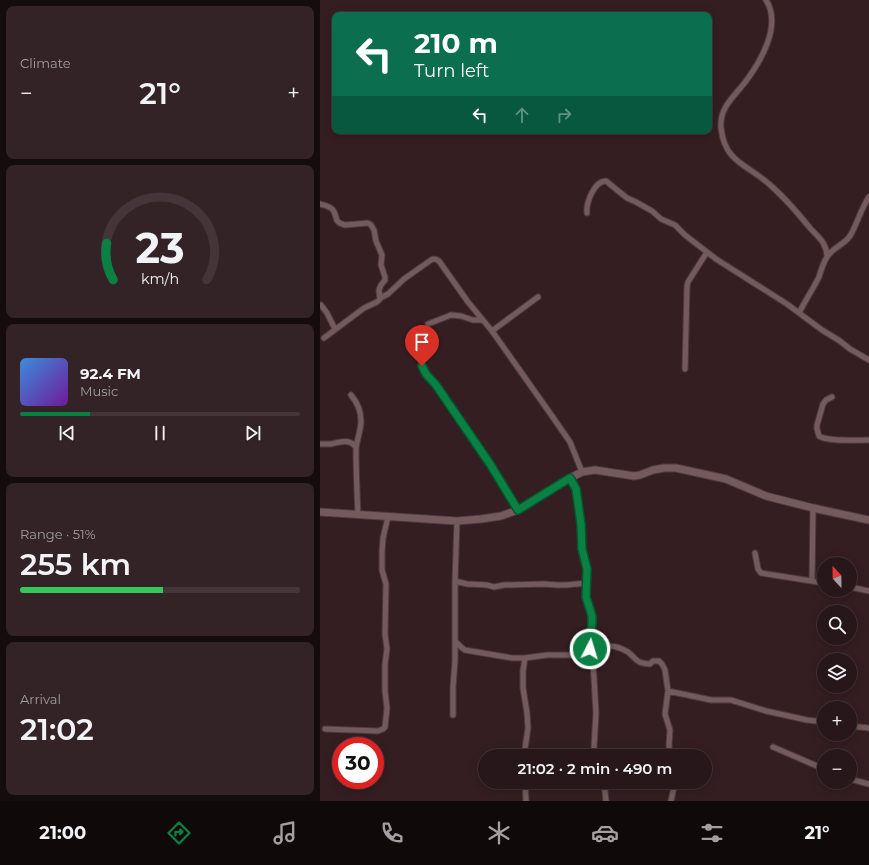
<!DOCTYPE html>
<meta charset="utf-8">
<style>
body{margin:0;font-family:Montserrat,sans-serif;background:#332327;color:#f1f3f6;height:100vh;display:flex;flex-direction:column;font-size:15px;white-space:nowrap}
*{box-sizing:border-box;margin:0}
p{font-size:13px;color:#a49fa2}
.icon{flex:none;width:22px;height:22px;fill:none;stroke:currentColor;stroke-width:2;stroke-linecap:round;stroke-linejoin:round}
.map{position:relative;flex:1;overflow:hidden}
.sheet{display:flex;flex-direction:column;gap:6px;padding:6px;background:#150c0e;width:320px}
.sheet>*{flex:none}
.top-card{position:absolute;left:12px;top:12px;width:380px;height:122px;border-radius:8px;box-shadow:0 2px 10px #0003,0 0 0 1px #433539;background:#0b6e4f;color:#fff;overflow:hidden}
.needle{width:26px;rotate:338deg}
.controls{position:absolute;left:497px;top:557px;display:grid;gap:8px}
.controls a{display:grid;place-items:center;width:40px;height:40px;border-radius:50%;background:#27161a;box-shadow:0 2px 10px #0003,0 0 0 1px #433539;font-size:20px}
.speed{position:absolute;left:12px;top:737px;display:flex;gap:8px;font-size:20px;font-weight:700;text-align:center}
.speed>*{display:grid;place-content:center;width:52px;height:52px;border-radius:50%;background:#27161a;box-shadow:0 2px 10px #0003,0 0 0 1px #433539;line-height:1}
.speed .limit{border:6px solid #d22;background:#fff;color:#111}
.pin{position:absolute;display:grid;place-items:center;width:34px;height:34px;color:#fff;margin:-41px -17px;border-radius:50% 50% 50% 0;rotate:-45deg;box-shadow:0 0 4px #0007}
.pin .icon{rotate:45deg}
.me{position:absolute;width:44px;margin:-22px;rotate:5deg;stroke-linejoin:round;filter:drop-shadow(0 0 3px #0008)}
.turn{display:flex;align-items:center;gap:14px;height:84px;padding:0 16px;font-size:18px}
.turn .icon{width:52px;height:52px;stroke-width:2.5}
.turn b{display:block;font-size:28px;line-height:34px}
.lanes{display:flex;align-items:center;height:38px;padding:0 16px;background:#0003;justify-content:center;gap:20px;direction:ltr}
.lanes .off{opacity:.35}
.big{font-size:30px;font-weight:600;line-height:1.1}
.sheet .card{flex:1;display:flex;flex-direction:column;justify-content:center;gap:6px;min-width:0;padding:0 14px;border-radius:8px;background:#332327}
.sheet .dial{align-items:center;gap:0}
.dial svg{height:104px;overflow:visible;fill:none;stroke:#433539;stroke-width:7;stroke-linecap:round;text-anchor:middle}
.dial text{fill:#f1f3f6;stroke:none}
.song{display:flex;align-items:center;gap:12px}
.cover{width:48px;height:48px;border-radius:6px;background:linear-gradient(135deg,hsl(210 70% 55%),hsl(280 70% 35%))}
.played{height:4px;border-radius:2px;background:linear-gradient(90deg,#0b8043 25%,#433539 25%)}
.keys{display:flex;justify-content:space-around;direction:ltr}
.heat{display:flex;justify-content:space-between;align-items:center;font-size:22px;direction:ltr}
.charge{height:6px;border-radius:3px;background:linear-gradient(90deg,#34c759 51%,#433539 0)}
.trip{position:absolute;left:158px;top:749px;width:234px;height:40px;border-radius:20px;background:#27161a;box-shadow:0 2px 10px #0003,0 0 0 1px #433539;font-weight:600;line-height:40px;text-align:center}
.menu{display:flex;height:64px;justify-content:space-around;align-items:center;background:#10090a;color:#a49fa2}
.menu .icon{width:28px;height:28px}
.menu .on{color:#0b8043}
.menu b{font-size:18px;color:#f1f3f6}
main{display:flex;flex:1;min-height:0}
.map>svg:first-child{display:block}
</style>
<main>
<section class="sheet">
<div class="card"><p>Climate</p>
<div class="heat"><a>−</a><b class="big">21°</b><a>+</a></div>
</div>
<div class="card dial"><svg viewBox="0 0 100 80">
<path d="M14 69A42 42 0 1 1 86 69"/>
<path d="M14 69A42 42 0 0 1 9 41" stroke="#0b8043"/>
<text x="50" y="56" font-size="32" font-weight="700">23</text>
<text x="50" y="72" font-size="11">km/h</text>
</svg></div>
<div class="card">
<div class="song"><i class="cover"></i><div><b>92.4 FM</b><p>Music</p></div></div>
<div class="played"></div>
<div class="keys"><svg class="icon" aria-label="previous" viewBox="0 0 24 24"><path d="M18 5L8 12l10 7zM5 5v14"/></svg><svg class="icon" aria-label="pause" viewBox="0 0 24 24"><path d="M8 5v14M16 5v14"/></svg><svg class="icon" aria-label="next" viewBox="0 0 24 24"><path d="M6 5l10 7-10 7zM19 5v14"/></svg></div>
</div>
<div class="card"><p>Range · 51%</p><b class="big">255 km</b><div class="charge"></div></div>
<div class="card"><p>Arrival</p><b class="big">21:02</b></div>
</section>
<div class="map">
<svg width="549" height="801" viewBox="0 0 549 801">
<rect width="100%" height="100%" fill="#341e22"/>
<g fill="none" stroke-linecap="round" stroke-linejoin="round">
<!-- street casing -->
<g stroke="#4e3b3e" stroke-width="7">
<path id="street" d="M446,0C462,25 441,61 426,81C415,96 399,107 401,128C405,163 427,164 449,184C464,197 477,212 490,228C499,238 506,242 507,256
M0,204C4,205 10,206 13,210C18,217 13,222 25,225L48,223L51,225L54,230L56,241L62,255L61,265L65,277V280L61,285L59,290L60,299
M267,213C266,203 274,181 286,181L307,198L316,202L332,211L341,219L355,225L365,235L396,259L467,304L502,330L520,341L530,349L549,360
M1,305L7,313L15,329
M479,313C485,301 493,289 499,277C501,270 503,263 507,257C513,247 524,245 530,236C537,224 541,209 549,197
M108,324L131,315L141,316L153,320H163
M172,331L218,297
M4,338L44,308L57,302L62,297L68,294L84,279L111,260C114,258 116,259 119,261L148,302L172,331L232,416L250,442L262,472
M114,347L103,356L101,366L106,374L116,385L170,464L198,510
M365,369L367,286L368,282L387,252
M31,395C37,402 41,411 41,421C41,430 37,439 36,449C36,470 37,493 38,514
M512,397L506,400L503,404L497,425V429L499,436C508,442 537,440 549,440
M0,444C4,444 7,444 11,444C20,442 29,438 36,447
M250,478L256,489L260,516L262,549L267,569L266,597L271,616L272,623L270,653L273,665L274,678L276,713L274,747L276,756
M435,553L438,569L441,573L504,583
M135,581L147,584L167,585L174,587L184,585L224,584L237,585H246L267,583
M492,581L493,508
M530,587L549,591
M135,641L141,647L145,650L192,658H205L227,655H248L270,657
M270,649C276,648 283,646 289,646C295,646 303,649 308,652C318,660 315,663 330,664L333,661H339L342,664L345,670L348,691L345,714L350,730L349,745L350,756
M348,691L391,700H411L446,711L487,720L504,722
M133,715V687L135,661V581L137,521
M530,726L549,728
M5,729L58,731L63,729L65,727L67,708L65,691V664L67,649L65,634L66,584L62,570V552L63,538L68,517
M453,747L504,769
M204,756L208,728L207,713L203,688V671L205,658
M530,779L549,784
M205,782L206,801
M284,782L286,801
M351,801L354,787V782"/>
</g>
<!-- secondary casing -->
<g stroke="#4e3b3e" stroke-width="9">
<path id="secondary" d="M0,512L137,521L161,519L181,516L198,510L250,478L262,472L275,470L314,476L320,475L333,470L344,468H356L406,479L446,496L493,508L549,520"/>
</g>
<!-- street -->
<use href="#street" stroke="#745a5d" stroke-width="5"/>
<!-- secondary -->
<use href="#secondary" stroke="#745a5d" stroke-width="7"/>
</g>
<g fill="none" stroke-linecap="round" stroke-linejoin="round">
<!-- route casing -->
<g stroke="#07532c" stroke-width="10">
<path id="route" d="M102,366L106,374L116,385L170,464L198,510L250,478L256,489L261,524L262,549L267,569L266,597L272,616V623L270,649"/>
</g>
<!-- route -->
<use href="#route" stroke="#0b8043" stroke-width="7"/>
</g>
</svg>
<div class="controls">
<a><svg class="needle" viewBox="-14 -14 28 28"><path d="M0-13l5 13h-10z" fill="#e53935"/><path d="M0 13l5-13h-10z" fill="#a49fa2"/></svg></a>
<a><svg class="icon" aria-label="search" viewBox="0 0 24 24"><circle cx="10" cy="10" r="6"/><path d="M15 15l6 6"/></svg></a>
<a><svg class="icon" aria-label="layers" viewBox="0 0 24 24"><path d="M12 4l9 5-9 5-9-5zM3 14l9 5 9-5"/></svg></a>
<a>+</a>
<a>−</a>
</div>
<div class="speed"><div class="limit">30</div></div>
<div class="pin" style="left:102px;top:366px;background:#d93025"><svg class="icon" aria-label="arrive" viewBox="0 0 24 24"><path d="M6 21V4h12l-3 4 3 4H6"/></svg></div>
<svg class="me" style="left:270px;top:649px" viewBox="-20 -20 40 40"><circle r="17" fill="#0b8043" stroke="#fff" stroke-width="3"/><path d="M0-11L8 9 0 5-8 9z" fill="#fff"/></svg>
<div class="trip">21:02 · 2 min · 490 m</div>
<div class="top-card">
<div class="turn"><svg class="icon" aria-label="left" viewBox="0 0 24 24"><path d="M17 20v-9H6M10 6l-5 5 5 5"/></svg><div><b>210 m</b>Turn left</div></div>
<div class="lanes"><svg class="icon" aria-label="left" viewBox="0 0 24 24"><path d="M17 20v-9H6M10 6l-5 5 5 5"/></svg><svg class="icon off" aria-label="ahead" viewBox="0 0 24 24"><path d="M12 20V5M6 11l6-6 6 6"/></svg><svg class="icon off" aria-label="right" viewBox="0 0 24 24"><path d="M7 20v-9h11M14 6l5 5-5 5"/></svg></div>
</div>
</div>
</main>
<nav class="menu">
<b>21:00</b>
<svg class="icon on" aria-label="directions" viewBox="0 0 24 24"><path d="M12 3l9 9-9 9-9-9zM9 14v-3h6M13 9l2 2-2 2"/></svg>
<svg class="icon" aria-label="music" viewBox="0 0 24 24"><path d="M9 18V5l10-2v13"/><circle cx="6" cy="18" r="3"/><circle cx="16" cy="16" r="3"/></svg>
<svg class="icon" aria-label="phone" viewBox="0 0 24 24"><path d="M5 4h4l2 5-3 2q2 4 5 5l2-3 5 2v4C11 20 4 13 5 4z"/></svg>
<svg class="icon" aria-label="climate" viewBox="0 0 24 24"><path d="M12 3v18M4 7l16 10M4 17L20 7"/></svg>
<svg class="icon" aria-label="car" viewBox="0 0 24 24"><path d="M5 17H2v-5l4-1 3-4h7l3 4 3 1v5h-3M9 17h6M6 11h13"/><circle cx="7" cy="17" r="2"/><circle cx="17" cy="17" r="2"/></svg>
<svg class="icon" aria-label="filters" viewBox="0 0 24 24"><path d="M4 7h16M4 17h16"/><circle cx="9" cy="7" r="2"/><circle cx="15" cy="17" r="2"/></svg>
<b>21°</b>
</nav>
